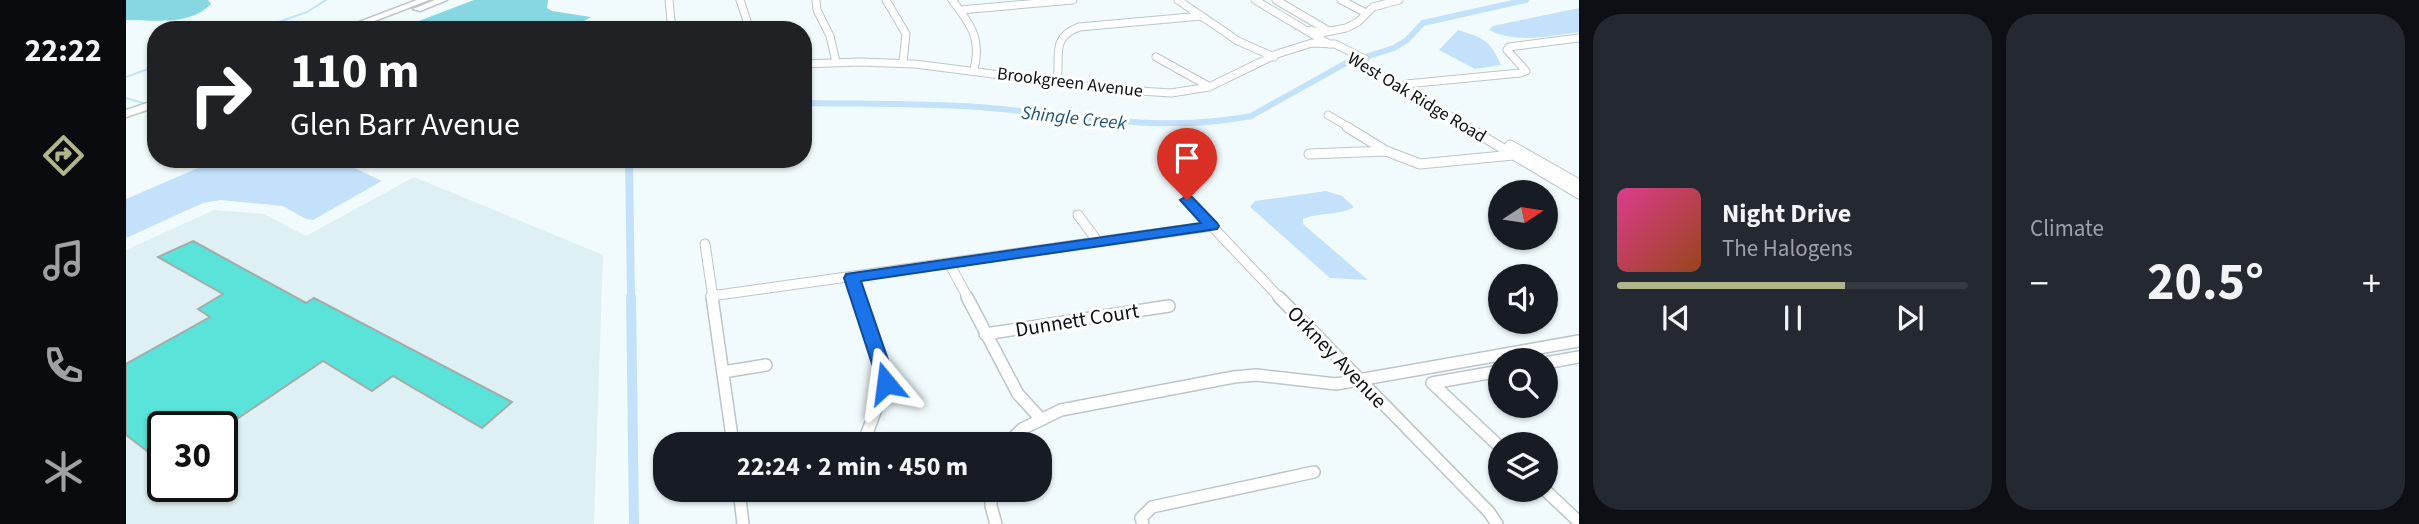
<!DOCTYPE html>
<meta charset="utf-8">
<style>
body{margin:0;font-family:"Source Sans 3",sans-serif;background:#242831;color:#f1f3f6;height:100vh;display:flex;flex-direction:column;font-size:26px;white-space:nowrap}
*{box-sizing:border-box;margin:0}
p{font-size:23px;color:#9ea1a6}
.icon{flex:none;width:38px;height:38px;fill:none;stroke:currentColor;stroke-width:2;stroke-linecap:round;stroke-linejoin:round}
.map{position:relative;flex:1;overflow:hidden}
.panel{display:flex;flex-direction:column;gap:14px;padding:14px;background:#0d0f14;width:840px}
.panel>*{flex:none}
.hud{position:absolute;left:21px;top:21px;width:665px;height:147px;border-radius:28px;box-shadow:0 2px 5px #0004;background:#202124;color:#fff;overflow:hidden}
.needle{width:46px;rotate:78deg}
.tools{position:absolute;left:1362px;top:180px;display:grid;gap:14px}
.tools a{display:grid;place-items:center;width:70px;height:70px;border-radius:50%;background:#171b24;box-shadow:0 2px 5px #0004;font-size:35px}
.speed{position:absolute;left:21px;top:411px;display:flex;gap:14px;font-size:35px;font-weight:700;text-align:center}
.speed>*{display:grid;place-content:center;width:91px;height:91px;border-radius:50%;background:#171b24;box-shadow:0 2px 5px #0004;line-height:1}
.speed .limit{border:4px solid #111;border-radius:10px;background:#fff;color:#111}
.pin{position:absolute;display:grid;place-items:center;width:60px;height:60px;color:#fff;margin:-72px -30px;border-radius:50% 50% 50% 0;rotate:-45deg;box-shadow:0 0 7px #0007}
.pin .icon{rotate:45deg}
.me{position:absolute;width:77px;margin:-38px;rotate:344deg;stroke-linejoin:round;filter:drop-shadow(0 0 5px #0008)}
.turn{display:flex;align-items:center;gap:24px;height:147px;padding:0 28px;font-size:32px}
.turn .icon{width:91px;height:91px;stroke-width:2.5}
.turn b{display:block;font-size:49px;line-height:60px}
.big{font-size:52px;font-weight:700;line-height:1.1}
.panel .widget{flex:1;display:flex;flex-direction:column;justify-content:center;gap:10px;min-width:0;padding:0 24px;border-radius:28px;background:#242831}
.song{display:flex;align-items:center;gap:21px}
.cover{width:84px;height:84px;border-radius:10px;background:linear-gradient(135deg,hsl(330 70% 55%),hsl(20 70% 35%))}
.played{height:7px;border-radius:4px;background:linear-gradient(90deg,#b2b58c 65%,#363941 65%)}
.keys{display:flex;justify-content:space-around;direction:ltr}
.heat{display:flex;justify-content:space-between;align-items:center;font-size:38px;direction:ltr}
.panel .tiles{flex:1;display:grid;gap:14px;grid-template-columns:repeat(2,1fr)}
.trip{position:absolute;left:527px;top:432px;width:399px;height:70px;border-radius:28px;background:#171b24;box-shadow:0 2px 5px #0004;font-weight:700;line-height:70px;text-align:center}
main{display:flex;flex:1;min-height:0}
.menu{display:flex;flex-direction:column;width:126px;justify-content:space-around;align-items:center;background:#090b0e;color:#9ea1a6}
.menu .icon{width:49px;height:49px}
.menu .current{color:#b2b58c}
.menu b{font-size:32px;color:#f1f3f6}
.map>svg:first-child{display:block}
</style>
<main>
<nav class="menu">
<b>22:22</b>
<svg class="icon current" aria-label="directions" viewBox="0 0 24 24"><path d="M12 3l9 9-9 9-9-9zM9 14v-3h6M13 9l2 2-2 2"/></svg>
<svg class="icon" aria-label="music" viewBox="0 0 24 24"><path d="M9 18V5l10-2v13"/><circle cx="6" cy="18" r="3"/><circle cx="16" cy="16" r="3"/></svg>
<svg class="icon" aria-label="phone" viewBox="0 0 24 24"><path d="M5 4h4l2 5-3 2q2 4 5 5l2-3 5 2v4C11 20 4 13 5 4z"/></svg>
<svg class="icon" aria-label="climate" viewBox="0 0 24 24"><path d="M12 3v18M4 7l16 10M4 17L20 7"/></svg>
</nav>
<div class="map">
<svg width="1453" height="524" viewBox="0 0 1453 524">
<rect width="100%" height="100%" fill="#f1fbfd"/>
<!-- built -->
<path fill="#def0f3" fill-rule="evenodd" d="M288,177L477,255L468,524H0V250L88,210L138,214L180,236ZM37,427H96V486H37Z"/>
<!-- green -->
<path fill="#86d7e2" d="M0,0H82L85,4C64,26 27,20 0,20Z
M348,0H422L421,8L426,11L465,17L442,30H269Z"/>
<!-- water -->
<path fill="#c4e1fb" d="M1453,8V32C1423,36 1391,44 1363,30L1367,26Z
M1332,30C1358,38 1364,40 1375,65L1349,69L1313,50Z
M93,159H164L218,163L256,181L187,220L180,219L157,206L94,200L77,203L0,238V199Z
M1200,191L1216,196L1228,207C1213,216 1193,212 1177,219V224L1242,280L1204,278L1124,207L1129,201Z"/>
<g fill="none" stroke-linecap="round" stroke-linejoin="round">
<!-- stream -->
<path stroke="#c4e1fb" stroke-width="2" d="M130,30L181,12L200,0
M0,77L30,66
M0,98L20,104"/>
<!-- canal-far2 -->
<path stroke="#c4e1fb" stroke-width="6" d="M677,103C736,104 795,103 853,107C944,114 1034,134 1125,116L1220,63L1268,48L1281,40L1297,23L1400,0"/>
<!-- canal-far1 -->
<path stroke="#c4e1fb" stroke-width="8" d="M503,159L505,298"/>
<!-- canal -->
<path stroke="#c4e1fb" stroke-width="10" d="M505,297L508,524"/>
</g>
<!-- building -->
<path fill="#5ae3d9" stroke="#a3acab" stroke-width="2" d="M67,241L180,303L188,298L386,402L356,428L267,376L246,391L197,361L99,427H37V447L25,454L0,435V364L84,317L72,309L97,294L32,257Z"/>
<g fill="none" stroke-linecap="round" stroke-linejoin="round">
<!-- minor-far2 casing -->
<g stroke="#bcc6c7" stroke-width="9">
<path id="minor-far2" d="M543,0L546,30
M614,0L624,30
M690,0L691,10L704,36L710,62
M760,0L780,34L777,62
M826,0C844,23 856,39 848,69
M1052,0L1112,41L1148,57
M1129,0L1203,44
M1150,0L1203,31
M1215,0L1240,13
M834,10L947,0
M1185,30L1195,33L1220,28L1232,22L1247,7L1273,0
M1030,57L1084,87
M1228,59L1344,128
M677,64L734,62L789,64L983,89L1045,93L1083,87L1151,54L1186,43L1209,44L1239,59
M931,81C935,56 924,38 953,27L1076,16
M1280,84L1394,73L1400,71L1381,50L1383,47L1453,38
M1202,115L1224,128"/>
</g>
<!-- minor-far1 casing -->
<g stroke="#bcc6c7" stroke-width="11">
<path id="minor-far1" d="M1221,127L1260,151L1294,164L1387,155
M1341,127L1453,194
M1384,145L1453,184
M1183,154L1260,151
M1061,200L1154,298
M952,215L972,242
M579,244L587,298
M823,263L842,298
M726,278L733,298
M585,296L1086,226"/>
</g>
<!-- minor casing -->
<g stroke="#bcc6c7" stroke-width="14">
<path id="minor" d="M586,297L607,444
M732,297L760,383L738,441
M841,297L892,394L914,418
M1153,297L1363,512L1371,524
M859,334L1043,306
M1419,363L1453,357
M1374,371L1306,383L1374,447
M597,372L640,365
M881,444L896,429L935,410L1108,377L1130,375L1210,384L1453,341
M613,490L617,524
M865,490V506L870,524
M1419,490L1453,522
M1017,524L1015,518L1026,507L1188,472"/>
</g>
<!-- highway casing -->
<g stroke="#bcc6c7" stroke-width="3">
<path id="highway" d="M291,0H303L225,30H212Z
M309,0H321L294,11L287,9Z
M30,100V107L0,117V110Z"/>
</g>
<!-- minor-far2 -->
<use href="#minor-far2" stroke="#fff" stroke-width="7"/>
<!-- minor-far1 -->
<use href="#minor-far1" stroke="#fff" stroke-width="9"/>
<!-- minor -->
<use href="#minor" stroke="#fff" stroke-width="11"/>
<!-- highway -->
<use href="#highway" fill="#fff" fill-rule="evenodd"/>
</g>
<!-- route -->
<path fill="#1a73e8" stroke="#114b97" stroke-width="2" d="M1061,196L1066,197L1091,223L1093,226L1091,229L735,281L770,383L767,388H754L718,278L720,274L1075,223L1054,200Z"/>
<g text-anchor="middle" stroke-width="6" stroke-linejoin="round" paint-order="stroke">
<!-- far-street labels -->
<g font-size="18" fill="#0c1010" stroke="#fff">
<text transform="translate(944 82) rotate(7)" y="6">Brookgreen Avenue</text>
<text transform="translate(1291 97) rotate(31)" y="6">West Oak Ridge Road</text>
</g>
<!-- far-water labels -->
<g font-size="19" font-style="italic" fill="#1c537c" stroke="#fff">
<text transform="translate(948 117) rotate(6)" y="7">Shingle Creek</text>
</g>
<!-- street labels -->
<g font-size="21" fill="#0c1010" stroke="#fff">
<text transform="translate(951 320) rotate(-9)" y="7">Dunnett Court</text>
<text transform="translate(1211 357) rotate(46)" y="7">Orkney Avenue</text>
</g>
</g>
</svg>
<div class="tools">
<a><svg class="needle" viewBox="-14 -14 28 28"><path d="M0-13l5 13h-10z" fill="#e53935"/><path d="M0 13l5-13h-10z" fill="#9ea1a6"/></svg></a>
<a><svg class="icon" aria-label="sound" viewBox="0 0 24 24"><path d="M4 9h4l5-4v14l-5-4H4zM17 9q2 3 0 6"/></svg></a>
<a><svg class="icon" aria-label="search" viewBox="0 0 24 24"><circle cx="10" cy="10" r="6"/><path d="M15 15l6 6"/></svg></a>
<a><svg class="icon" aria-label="layers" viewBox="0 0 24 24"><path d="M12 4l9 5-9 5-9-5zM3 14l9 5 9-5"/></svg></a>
</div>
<div class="speed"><div class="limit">30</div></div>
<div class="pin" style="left:1061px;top:200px;background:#d93025"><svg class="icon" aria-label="arrive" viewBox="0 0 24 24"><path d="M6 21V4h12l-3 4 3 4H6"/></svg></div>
<svg class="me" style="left:760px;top:383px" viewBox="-20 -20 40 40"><path d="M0-17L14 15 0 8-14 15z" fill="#1a73e8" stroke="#fff" stroke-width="4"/></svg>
<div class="trip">22:24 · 2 min · 450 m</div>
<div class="hud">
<div class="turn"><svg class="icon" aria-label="right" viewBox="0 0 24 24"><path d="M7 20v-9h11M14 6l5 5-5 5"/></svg><div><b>110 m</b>Glen Barr Avenue</div></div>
</div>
</div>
<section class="panel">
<div class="tiles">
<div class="widget">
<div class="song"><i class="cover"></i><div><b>Night Drive</b><p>The Halogens</p></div></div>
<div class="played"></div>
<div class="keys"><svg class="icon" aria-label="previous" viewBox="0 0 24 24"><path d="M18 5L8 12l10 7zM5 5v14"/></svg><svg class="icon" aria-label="pause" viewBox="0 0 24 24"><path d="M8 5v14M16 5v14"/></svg><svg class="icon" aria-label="next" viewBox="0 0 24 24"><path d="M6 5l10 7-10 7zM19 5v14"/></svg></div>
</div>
<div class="widget"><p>Climate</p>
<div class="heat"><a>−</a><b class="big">20.5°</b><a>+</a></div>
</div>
</div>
</section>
</main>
